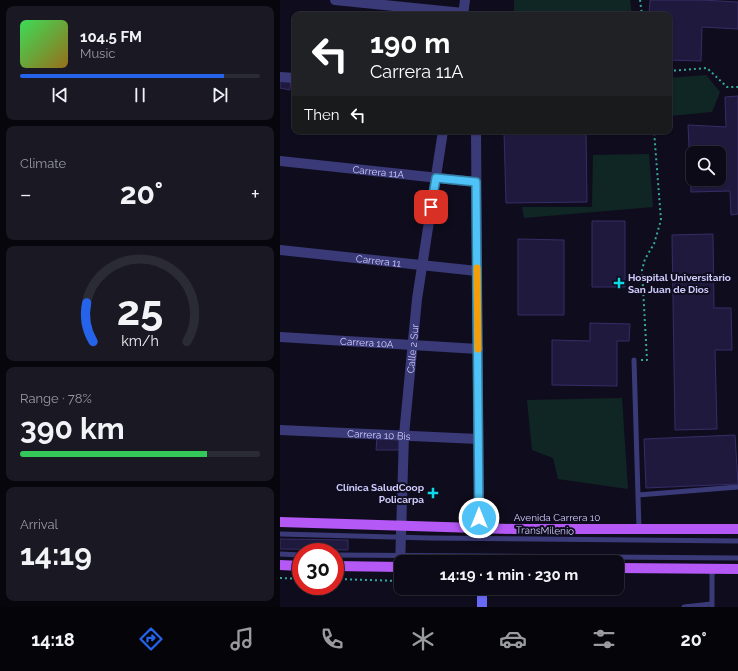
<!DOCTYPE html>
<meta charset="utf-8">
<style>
body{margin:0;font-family:Raleway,sans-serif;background:#191823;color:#f1f3f6;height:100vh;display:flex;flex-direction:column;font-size:15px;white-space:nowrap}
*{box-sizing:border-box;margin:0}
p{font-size:13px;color:#9a9aa1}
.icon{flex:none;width:22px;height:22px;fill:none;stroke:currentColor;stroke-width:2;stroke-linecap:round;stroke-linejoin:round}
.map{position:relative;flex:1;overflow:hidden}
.sheet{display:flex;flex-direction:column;gap:6px;padding:6px;background:#06060c;width:280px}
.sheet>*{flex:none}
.hud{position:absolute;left:12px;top:12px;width:380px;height:122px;border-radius:8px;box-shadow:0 1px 3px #0004,0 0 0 1px #2b2b35;background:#202124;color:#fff;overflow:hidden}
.controls{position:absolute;left:406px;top:146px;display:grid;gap:8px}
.controls a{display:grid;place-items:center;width:40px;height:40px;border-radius:8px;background:#0b0a16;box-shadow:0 1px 3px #0004,0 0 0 1px #2b2b35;font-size:20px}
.speed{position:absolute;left:12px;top:543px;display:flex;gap:8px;font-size:20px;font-weight:700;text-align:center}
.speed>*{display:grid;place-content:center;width:52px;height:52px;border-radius:50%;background:#0b0a16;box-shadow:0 1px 3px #0004,0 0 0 1px #2b2b35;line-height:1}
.speed .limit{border:6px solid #d22;background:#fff;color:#111}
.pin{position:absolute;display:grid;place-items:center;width:34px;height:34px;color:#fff;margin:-17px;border-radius:8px;box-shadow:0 2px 6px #0006}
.me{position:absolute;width:44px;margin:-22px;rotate:0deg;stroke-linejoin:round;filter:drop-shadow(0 0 3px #0008)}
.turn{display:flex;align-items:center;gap:14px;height:84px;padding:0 12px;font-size:18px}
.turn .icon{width:52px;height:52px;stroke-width:2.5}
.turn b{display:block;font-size:28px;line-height:34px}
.then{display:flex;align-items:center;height:38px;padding:0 12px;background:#0003;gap:8px;font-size:15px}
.big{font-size:30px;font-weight:700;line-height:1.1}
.sheet .card{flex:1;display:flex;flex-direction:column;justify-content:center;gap:6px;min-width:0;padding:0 14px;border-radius:8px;background:#191823}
.sheet .dial{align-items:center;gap:0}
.dial svg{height:104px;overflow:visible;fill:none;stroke:#2b2b35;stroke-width:7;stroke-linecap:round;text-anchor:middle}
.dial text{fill:#f1f3f6;stroke:none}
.song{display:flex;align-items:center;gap:12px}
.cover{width:48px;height:48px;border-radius:6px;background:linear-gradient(135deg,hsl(130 70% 55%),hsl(40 70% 35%))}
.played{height:4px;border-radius:2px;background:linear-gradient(90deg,#2563eb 85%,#2b2b35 85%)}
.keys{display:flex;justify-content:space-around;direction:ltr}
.heat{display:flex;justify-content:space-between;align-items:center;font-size:22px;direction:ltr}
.charge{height:6px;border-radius:3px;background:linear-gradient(90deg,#34c759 78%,#2b2b35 0)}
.trip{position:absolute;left:114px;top:555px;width:230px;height:40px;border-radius:8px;background:#0b0a16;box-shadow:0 1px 3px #0004,0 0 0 1px #2b2b35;font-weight:700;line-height:40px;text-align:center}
.dock{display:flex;height:64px;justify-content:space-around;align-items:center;background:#040409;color:#9a9aa1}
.dock .icon{width:28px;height:28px}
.dock .current{color:#2563eb}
.dock b{font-size:18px;color:#f1f3f6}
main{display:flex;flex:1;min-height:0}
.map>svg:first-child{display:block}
</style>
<main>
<section class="sheet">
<div class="card">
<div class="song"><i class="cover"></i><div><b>104.5 FM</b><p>Music</p></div></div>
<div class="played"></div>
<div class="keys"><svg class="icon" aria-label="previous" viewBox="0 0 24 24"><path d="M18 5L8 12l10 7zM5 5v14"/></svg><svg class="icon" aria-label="pause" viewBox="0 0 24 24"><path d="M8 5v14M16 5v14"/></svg><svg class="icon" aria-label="next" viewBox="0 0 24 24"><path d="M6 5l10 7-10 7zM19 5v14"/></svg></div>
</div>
<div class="card"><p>Climate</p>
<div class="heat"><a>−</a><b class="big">20°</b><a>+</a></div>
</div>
<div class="card dial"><svg viewBox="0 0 100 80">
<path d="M14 69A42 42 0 1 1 86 69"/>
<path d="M14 69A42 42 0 0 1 9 39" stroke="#2563eb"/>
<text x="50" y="56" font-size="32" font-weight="700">25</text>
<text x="50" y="72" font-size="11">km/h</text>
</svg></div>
<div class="card"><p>Range · 78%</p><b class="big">390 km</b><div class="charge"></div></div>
<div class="card"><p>Arrival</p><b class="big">14:19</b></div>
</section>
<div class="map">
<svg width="458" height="607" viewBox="0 0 458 607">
<rect width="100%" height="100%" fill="#0f0d1d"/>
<!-- green -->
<path fill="#102625" d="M234,0H350L352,15H234Z
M426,75L440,92L432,112L389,116V78Z
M369,154L373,207L244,218L242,207H312L313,155Z
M342,398L348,489L278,479L273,458L252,450L247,400Z"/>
<!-- building -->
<path fill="#1f1a3d" stroke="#362d67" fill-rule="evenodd" d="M370,0H421L458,2V29L422,27L421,61L389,60V15H369Z
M0,77L11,78L10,90L0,88Z
M458,96V214L451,215L450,191L411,192L408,125L446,127L445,97ZM413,153H439V179H413Z
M224,131H306L307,202L226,203Z
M312,221H345V287H312Z
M433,234L434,308H451L452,350H435L437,429L395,430L392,235Z
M238,239L284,240V315H238Z
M310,323L350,324L349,341H337V386L272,385V340L310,341Z
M455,435L458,484L366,488L364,439Z
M97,437L119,440V450H96Z
M0,539L68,540V550L0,549Z"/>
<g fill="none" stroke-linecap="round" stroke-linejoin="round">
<!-- path -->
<path stroke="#34a89c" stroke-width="2" stroke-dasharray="2 3" stroke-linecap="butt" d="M360,0L362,15
M389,71L427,68L447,87H458
M361,360H367L362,270L365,259L374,244L381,220L374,131
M0,578L21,579
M55,579L121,581"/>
<!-- lane -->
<path stroke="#3a3a79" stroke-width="5" d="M354,360L359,529
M358,495L458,487
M0,534L150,538L458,541
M0,554L21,555
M55,555L458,558
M404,607L431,604
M432,607V569"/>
<!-- street -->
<g stroke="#3a3a79" stroke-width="10">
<path d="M55,0L183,13"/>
<path d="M183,15L185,0"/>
<path d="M0,77L15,78"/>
<path d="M196,131L199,528"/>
<path id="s1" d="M0,161L196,182"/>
<path id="s2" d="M0,250L197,271"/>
<path id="s3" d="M0,337L198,349"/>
<path id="s4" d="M0,430L198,439"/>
<path id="s5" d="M120,567L124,435L137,299L163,131"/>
</g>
<!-- secondary -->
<path stroke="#686af6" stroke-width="10" d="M202,588V607"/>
<!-- primary -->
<path stroke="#b459f6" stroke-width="10" d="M0,522L234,529H458
M0,565L21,566
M55,566L121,567
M337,568L458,569"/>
</g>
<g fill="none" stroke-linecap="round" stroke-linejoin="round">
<!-- route casing -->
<g stroke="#337fa1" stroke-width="10">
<path id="route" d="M151,207L156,178L196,182L199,518"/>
</g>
<!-- route -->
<use href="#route" stroke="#4fc3f7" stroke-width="7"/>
<!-- slow -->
<path stroke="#f59e0b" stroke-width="7" d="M197,268L198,349"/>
</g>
<!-- markers -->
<g fill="#0ddae6" stroke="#0f0d1d" stroke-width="1.5">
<path d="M337 277h4v4h4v4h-4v4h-4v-4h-4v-4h4z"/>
<path d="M151 487h4v4h4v4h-4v4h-4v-4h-4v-4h4z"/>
</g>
<g text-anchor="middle" stroke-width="4" stroke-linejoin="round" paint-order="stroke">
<!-- street labels -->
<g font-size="10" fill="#cfcbfc" stroke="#0f0d1d">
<text dy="4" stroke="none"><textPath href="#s1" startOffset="99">Carrera 11A</textPath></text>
<text dy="4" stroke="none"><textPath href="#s2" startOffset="99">Carrera 11</textPath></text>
<text dy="4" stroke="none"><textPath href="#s3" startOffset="87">Carrera 10A</textPath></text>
<text dy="4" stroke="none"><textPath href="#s5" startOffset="219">Calle 2 Sur</textPath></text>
<text dy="4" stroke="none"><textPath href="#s4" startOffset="99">Carrera 10 Bis</textPath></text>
<text x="277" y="521">Avenida Carrera 10</text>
<text transform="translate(265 530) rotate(1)" y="4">TransMilenio</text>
</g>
<!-- poi labels -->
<g font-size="10" font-weight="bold" fill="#cfcbfc" stroke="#0f0d1d" text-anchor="start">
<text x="348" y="281">Hospital Universitario<tspan x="348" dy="12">San Juan de Dios</tspan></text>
<text x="144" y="491" text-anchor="end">Clínica SaludCoop<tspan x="144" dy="12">Policarpa</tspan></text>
</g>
</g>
</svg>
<div class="controls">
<a><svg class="icon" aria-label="search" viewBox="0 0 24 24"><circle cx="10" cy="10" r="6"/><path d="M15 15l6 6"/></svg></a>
</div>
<div class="speed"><div class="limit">30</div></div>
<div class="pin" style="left:151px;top:207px;background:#d93025"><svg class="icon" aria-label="arrive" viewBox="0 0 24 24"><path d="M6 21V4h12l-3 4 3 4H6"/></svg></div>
<svg class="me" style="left:199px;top:518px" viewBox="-20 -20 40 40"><circle r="17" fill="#4fc3f7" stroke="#fff" stroke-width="3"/><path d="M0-11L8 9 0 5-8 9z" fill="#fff"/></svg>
<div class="trip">14:19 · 1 min · 230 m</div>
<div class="hud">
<div class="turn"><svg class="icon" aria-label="left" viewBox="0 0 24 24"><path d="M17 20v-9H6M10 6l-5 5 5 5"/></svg><div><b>190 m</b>Carrera 11A</div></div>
<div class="then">Then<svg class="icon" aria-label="left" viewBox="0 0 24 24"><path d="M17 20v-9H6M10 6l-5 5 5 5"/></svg></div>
</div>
</div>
</main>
<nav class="dock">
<b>14:18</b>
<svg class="icon current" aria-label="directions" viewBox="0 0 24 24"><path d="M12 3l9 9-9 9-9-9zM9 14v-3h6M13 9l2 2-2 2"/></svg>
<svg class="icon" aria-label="music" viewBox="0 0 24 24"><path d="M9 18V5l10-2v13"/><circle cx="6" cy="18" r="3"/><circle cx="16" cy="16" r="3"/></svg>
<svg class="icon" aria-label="phone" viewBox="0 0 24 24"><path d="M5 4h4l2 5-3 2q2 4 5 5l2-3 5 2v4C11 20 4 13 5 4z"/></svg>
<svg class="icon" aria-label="climate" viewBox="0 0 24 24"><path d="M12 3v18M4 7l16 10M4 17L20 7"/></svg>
<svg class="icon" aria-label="car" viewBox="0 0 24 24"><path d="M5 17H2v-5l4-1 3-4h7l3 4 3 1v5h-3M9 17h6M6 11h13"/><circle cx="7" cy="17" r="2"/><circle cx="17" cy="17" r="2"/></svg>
<svg class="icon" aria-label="filters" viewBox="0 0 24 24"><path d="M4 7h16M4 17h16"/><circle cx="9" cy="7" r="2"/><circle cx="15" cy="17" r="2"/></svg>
<b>20°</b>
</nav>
